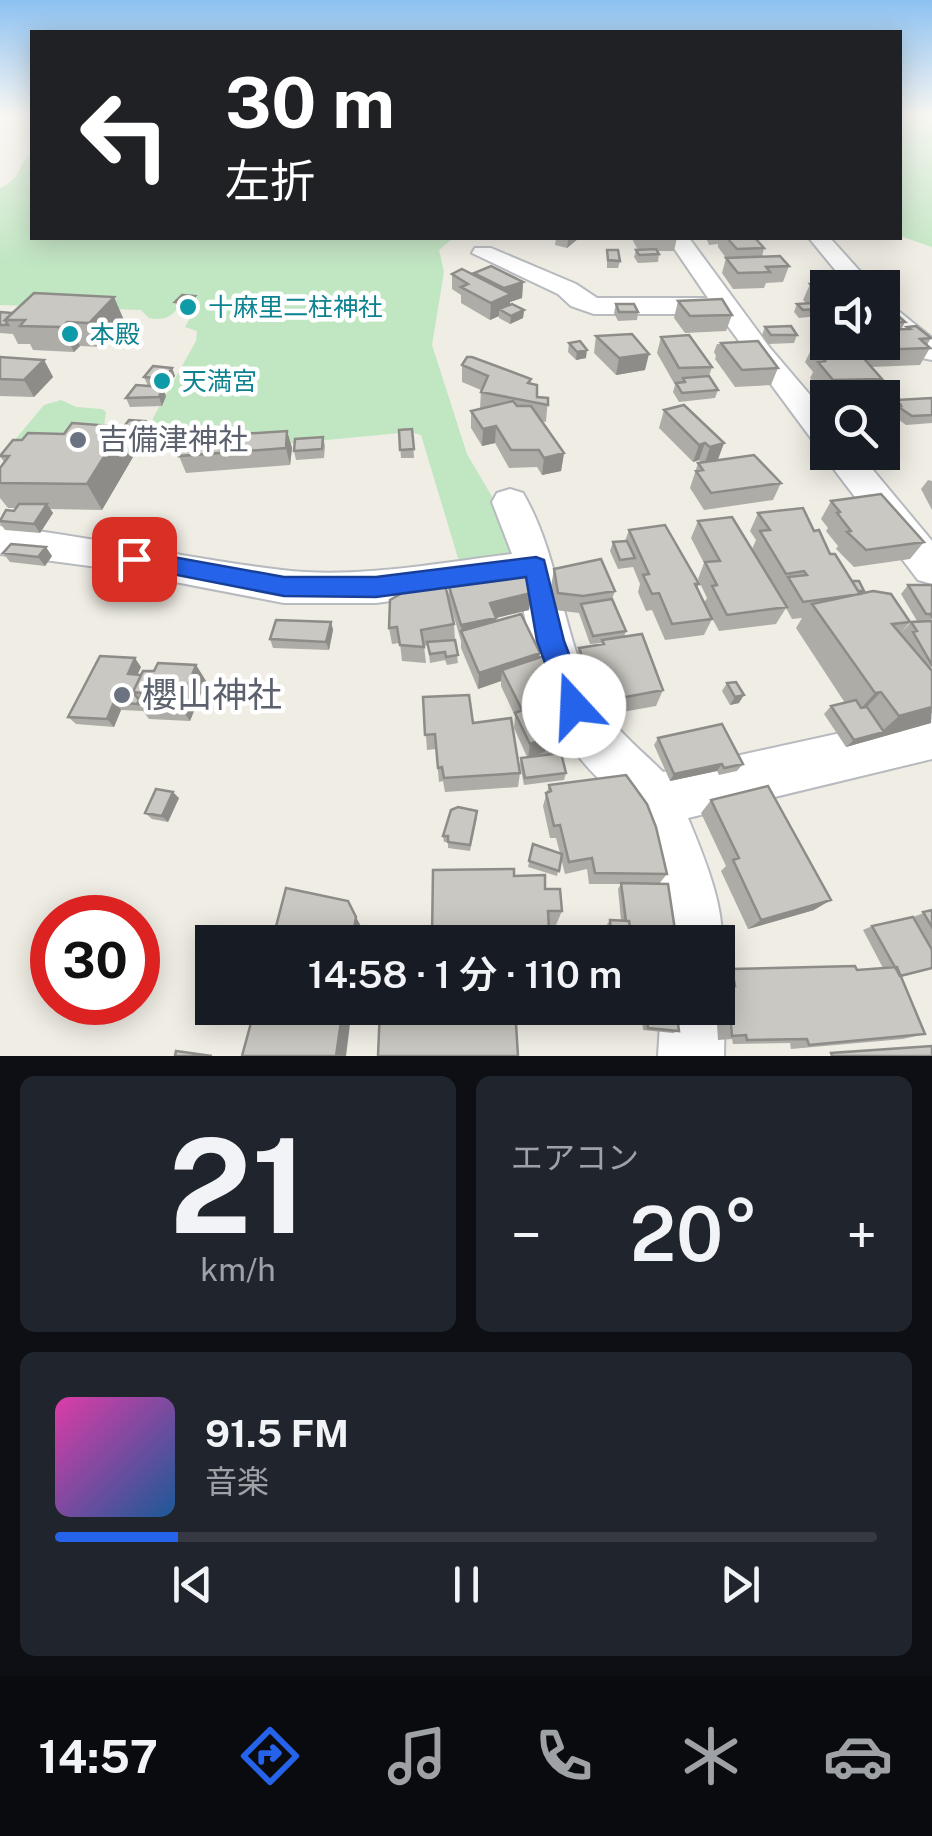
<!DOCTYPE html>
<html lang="ja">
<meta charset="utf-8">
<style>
body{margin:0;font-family:"Public Sans","Noto Sans JP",sans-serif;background:#20242c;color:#f1f3f6;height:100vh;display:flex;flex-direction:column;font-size:38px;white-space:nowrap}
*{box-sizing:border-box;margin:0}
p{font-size:32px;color:#9ea1a6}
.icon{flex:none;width:55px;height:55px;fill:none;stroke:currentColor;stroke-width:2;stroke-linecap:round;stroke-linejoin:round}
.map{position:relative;height:1056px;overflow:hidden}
.panel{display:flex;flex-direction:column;gap:20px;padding:20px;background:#0d0f14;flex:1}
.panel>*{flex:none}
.guide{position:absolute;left:30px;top:30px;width:872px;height:210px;border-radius:0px;box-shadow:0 5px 25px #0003;background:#202124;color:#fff;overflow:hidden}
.fabs{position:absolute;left:810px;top:270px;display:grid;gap:20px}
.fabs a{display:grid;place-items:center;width:90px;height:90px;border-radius:0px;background:#171b24;box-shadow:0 5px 25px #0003;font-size:50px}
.speed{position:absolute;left:30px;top:895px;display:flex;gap:20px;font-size:50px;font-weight:700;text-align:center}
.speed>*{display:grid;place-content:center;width:130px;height:130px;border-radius:50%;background:#171b24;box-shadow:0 5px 25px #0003;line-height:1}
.speed .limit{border:15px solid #d22;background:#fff;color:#111}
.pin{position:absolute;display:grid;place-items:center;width:85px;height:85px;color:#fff;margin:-42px;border-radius:20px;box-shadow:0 5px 15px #0006}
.me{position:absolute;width:110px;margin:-55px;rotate:340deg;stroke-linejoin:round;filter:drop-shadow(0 0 8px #0008)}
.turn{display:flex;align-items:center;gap:35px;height:210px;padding:0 30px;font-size:45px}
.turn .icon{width:130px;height:130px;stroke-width:2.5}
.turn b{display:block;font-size:70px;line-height:85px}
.big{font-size:75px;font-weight:600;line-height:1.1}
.panel .tile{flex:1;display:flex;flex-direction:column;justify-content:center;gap:15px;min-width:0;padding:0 35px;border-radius:15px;background:#20242c}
.panel .dial{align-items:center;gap:0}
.dial b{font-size:130px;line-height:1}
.song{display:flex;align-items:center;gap:30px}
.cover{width:120px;height:120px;border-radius:15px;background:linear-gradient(135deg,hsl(320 70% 55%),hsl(210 70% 35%))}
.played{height:10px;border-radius:5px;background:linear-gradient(90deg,#2563eb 15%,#363941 15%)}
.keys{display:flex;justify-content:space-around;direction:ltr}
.heat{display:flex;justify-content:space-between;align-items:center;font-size:55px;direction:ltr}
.panel .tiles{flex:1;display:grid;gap:20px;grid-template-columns:1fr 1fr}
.tile:last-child{grid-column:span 2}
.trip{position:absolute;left:195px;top:925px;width:540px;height:100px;border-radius:0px;background:#171b24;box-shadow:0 5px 25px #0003;font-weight:600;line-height:100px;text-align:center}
.dock{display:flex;height:160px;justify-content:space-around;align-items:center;background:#090b0e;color:#9ea1a6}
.dock .icon{width:70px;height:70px}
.dock .current{color:#2563eb}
.dock b{font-size:45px;color:#f1f3f6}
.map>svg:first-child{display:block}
</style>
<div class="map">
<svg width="932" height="1056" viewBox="0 0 932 1056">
<rect width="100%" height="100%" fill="#efede4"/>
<!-- green -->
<path fill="#c1e6c2" d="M900,114H932V247L900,236Z
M32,154V238H453L439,250L444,272L432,345L467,454L497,505L515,551L510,559L471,565L458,558L421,435L410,432L202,452L160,445L153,436V418L196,341L197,331L185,327L200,301L183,302C173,315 166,322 149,318L141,310L0,305V188C23,179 17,163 32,154Z
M61,400L76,407L102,409L106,412L103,432L3,454L44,405Z"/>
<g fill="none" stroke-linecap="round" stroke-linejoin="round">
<!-- minor casing -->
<g stroke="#b7babe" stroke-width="4">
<path id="minor" d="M667,238H689L770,348L828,416V452H858L932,541V584L918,580L827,460L822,452L825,448L816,445L719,314H594L571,306L558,294L472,253L475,248H491L576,284L597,298H708Z
M809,238H830L875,288H850Z
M882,302L891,305L932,338V360L922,358L882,324Z
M510,489L523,493C559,555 561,627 591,690C607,723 638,747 663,772L932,713V759L688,818C702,852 732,921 718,956V942H663C657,902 656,850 632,815C618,794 595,778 580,758C542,708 529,644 519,584L376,603H284L97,567L0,554V526C95,537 188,559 282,570C357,579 437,563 512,554L492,502L497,493Z
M718,990L725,1008L724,1056H658L661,1008H718Z"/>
</g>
<!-- minor -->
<use href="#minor" fill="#fff" fill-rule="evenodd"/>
</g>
<!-- wall -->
<path fill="#aeaca7" d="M552,238H578L567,248L555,245L556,239Z
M633,238H677L674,251H657L659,254L658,262L638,263L634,257L636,250H638L633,241Z
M706,238H755L764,248L762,257L789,266L783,282L766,283L764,288L733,289L722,273L726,258L718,247V244L709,245Z
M607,250L620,261L618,268H607Z
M474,273L523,282L522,298L510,302V304L524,310L523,318L510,324L499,318V316L490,320L461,303V295L452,289V274L474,276Z
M810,284L828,288V315L799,318L794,312L797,304L806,303L803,300Z
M195,296L198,304L191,311L178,310L175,302Z
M678,301L732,315L726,331L685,333L674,318Z
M882,301L905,322L901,330L906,329L907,327L931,338L927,345L930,348L920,365L871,367L882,379L874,393L896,401L932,398V423L906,425L895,417L887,429H882V398H825L810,378L813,372L805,362L813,346L847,344V342H882Z
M616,304L638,312L637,320L618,321L614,313Z
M0,312L124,320L100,347L80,346L74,352L33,350L30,344H18L13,334L0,333Z
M765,327L797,335L794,343L768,344L762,335Z
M596,336L645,370L616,375L594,353Z
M661,337L712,367L709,376L718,390L715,398L679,402L673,392L675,385L657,353Z
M569,343L586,358L576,360L568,352Z
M717,344H720L778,368L771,385L735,387L715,359L716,356L714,352Z
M0,357L44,360L53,377L34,397L0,396Z
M462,365L530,383L537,397L548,398L546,422L541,421L564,453L561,471L542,475L537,467L509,468L495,443L482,446L471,428V411L480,409L481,390L462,382Z
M172,368L175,376L167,387L148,386L144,377Z
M166,396L162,406L130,407L126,398Z
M664,410L724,443L718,460L781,483L773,500L704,510L690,488L698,463L701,462L699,460L693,462L659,428Z
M112,426L115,431H120L133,457L102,510L50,509L53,513L40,533L5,530L0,523V519L16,508H8L0,498V468L4,462L0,456L22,440Z
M123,428L149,430L142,440L130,439L127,437Z
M412,429L414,458H401L399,430Z
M287,431L292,448L290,465L186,473L179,456Z
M323,437L325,446L324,458L296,460L294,451Z
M928,480L932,481V510L921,489Z
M831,501L924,542L910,559L854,567L836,549L838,546L826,531L828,528L821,519Z
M758,513L814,531L852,581L864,591L862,594L910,622L900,634L911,622L917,621L901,594L908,585H932L931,723L846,747L824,714L831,706L845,703L796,628L802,618L792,619L786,608L776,624L719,631L704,603L712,619L704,635L665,640L652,610L646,611L638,592L640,584L633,567L618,569L610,551L613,542L625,541L629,530L699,584L697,588L704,603L707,598L698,579L704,563L691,538L698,521L752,549L756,540L750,531Z
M3,553L52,556L45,566L10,562Z
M554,569L615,591L612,599L626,631L624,637L663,690L656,706L594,717L575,664L579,648L601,644L602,643L590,644L579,613L555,610L551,586Z
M448,583L531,593L529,610L496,618V621L540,658L582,748L562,756L566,773L564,780L524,785L520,765L521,758L527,757L514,728L515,716L501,686V681L478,689L461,648V641L449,600Z
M331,622L333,630L329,650L273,648L270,639Z
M454,624L455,640L458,663L447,665L445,660L430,663L428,645L424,646L426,663L402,661L400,643L392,644L389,628Z
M196,665L206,681L190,721L149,719L143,711L121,710L114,727L76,724L68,717L141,667L137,675Z
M727,683L739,703L730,705L722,691Z
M423,697L473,723L520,773L518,787L445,792L443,781L439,782L436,749L427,750Z
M658,738L743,764L737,771L719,775L717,771L670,781L654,745Z
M549,785L667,874L659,884L675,930L681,942H605L604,929L610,920H621L618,889L621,884H589L587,869L565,874L561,858L557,876L528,867L533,844L560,853L556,838H550L543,806Z
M179,798L168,822L152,819L145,813Z
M711,800L814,910L748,929L721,871L726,866L701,813Z
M477,818L470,851L448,848V842H444L443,836Z
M514,876L545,889L562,911L556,925H549V929L544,942L432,938Z
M932,910V969L901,977L925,1034L903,1039L791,1049L790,1043L733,1044L732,1039L718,1040L716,1008L718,990L721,988L719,976L732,969L857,970L883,968L863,930L872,926L913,917Z
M641,1008H676L679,1031L673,1033L643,1030Z"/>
<!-- shaded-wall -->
<path fill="#8d8c88" d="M571,238H578V239L567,248L568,240Z
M523,282L522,298L510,302V310L499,309V316L490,320L491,303L504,297V288Z
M195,296L198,304L191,311L189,303Z
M114,297L124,320L100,347L89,323Z
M524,310L523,318L510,324L511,316Z
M67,322L80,346L74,352L62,327Z
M587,350L586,358L576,360L577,352Z
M649,354L645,370L616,375L619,358Z
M44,360L53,377L34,397L24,380Z
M172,368L175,376L167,387L164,379Z
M163,387L166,396L162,406L159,397Z
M145,421L149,430L142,440L138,431Z
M112,426L117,436L120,431L133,457L102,510L87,484Z
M496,426L495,443L482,446L483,429Z
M287,431L292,448L290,465L286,448Z
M705,443L699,460L693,462L699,445Z
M724,443L717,461L704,465L710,447Z
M564,453L561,471L542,475L544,458Z
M47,504L53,513L40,533L34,524Z
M46,547L52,556L45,566L38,557Z
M531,593L529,610L496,618L495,634L462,632L461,625L490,603Z
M331,622L333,630L329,650L326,642Z
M540,653L538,669L502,670L501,681L478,689L479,673Z
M135,658L141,667L134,682L128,674Z
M196,665L206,681L190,721L180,706Z
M881,692L859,715L854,716L875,693Z
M744,695L739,703L730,705L735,697Z
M114,702L121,710L114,727L107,719Z
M932,707L931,723L846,747L854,740L880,733L899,716Z
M586,734L582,748L549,761L552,747Z
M548,737L545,752L528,758L530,744Z
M722,764L717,771L670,781L674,774Z
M173,792L179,798L168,822L162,816Z
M831,900L814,910L748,929L761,920Z
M356,917L363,930L361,942H352Z
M343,1008H352L346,1056H336Z"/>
<!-- building -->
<path fill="#cac8c2" stroke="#8d8c88" stroke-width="2.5" d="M727,238H755L764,248L737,249Z
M656,249L659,254L639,255L636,250Z
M607,250H618L620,261L608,260Z
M780,256L789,266L766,267L770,272L738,273L726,258Z
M491,266L523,282L504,288L474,273Z
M462,269L511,294L491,303L461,287L468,284L452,274Z
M867,283L872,288H828V299H822L810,284Z
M34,293L114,297L89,323L67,322L62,327L20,326L25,320H5Z
M182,295L195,296L189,303L175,302Z
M722,299L732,315L690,316L678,301Z
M882,301L905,322L882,323Z
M812,303L817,309L803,310L797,304Z
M512,304L524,310L511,316L499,309Z
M616,304H634L638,312H619Z
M0,312L12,313L5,320L8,325H0Z
M791,326L797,335H771L765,327Z
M916,326L931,338L920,339L930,348L872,350L866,342H882V330L910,329L907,327Z
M632,334L649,354L619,358L596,336Z
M689,335L712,367L679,368L661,337Z
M580,341L587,350L577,352L569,343Z
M758,341L778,368L742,370L721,343Z
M851,344L882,379L833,380L818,362L825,361L813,346Z
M0,357L44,360L24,380L0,379Z
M467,357H472L531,379L528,383L537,385V397L548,398V405L481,392L488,376L462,365Z
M153,366L172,368L164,379L144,377Z
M709,376L718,390L682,393L676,383L685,382L683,378Z
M136,385L163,387L159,397L126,398Z
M888,392L901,406L893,407L897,411L882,412V398H848L845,394Z
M932,398V415L912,416L900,408L901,405L896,400Z
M513,401L517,406H531L564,453L544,458L539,450H511L496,426L483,429L471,411Z
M684,405L724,443L710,447L705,443L699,445L664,410Z
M129,420L145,421L138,431L126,430L123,428Z
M72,423L112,426L109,431H120L87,484L0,483V468L9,456H0L13,440H22L28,433L64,434Z
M412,429L414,449L400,450L399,430Z
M287,431L286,448L179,456L184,438Z
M323,437L322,449L294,451L295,439Z
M754,455L781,483L711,493L696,471L703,470L698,463Z
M881,494L924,542L866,550L847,532L851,531L837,513L840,512L831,501Z
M19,504H47L34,524L0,521L6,510L14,511Z
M803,508L814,531L819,530L830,554H835L860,594L803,602L788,577L807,575L804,571L786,574L760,531L770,530L758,513Z
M732,517L787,607L727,615L712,586L717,585L705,562L720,561L698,521Z
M665,525L699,584H695L712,619L672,624L659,593L652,594L643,575L649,574L629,530Z
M627,541L635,558L620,560L613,542Z
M11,544L46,547L38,557L3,553Z
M601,559L615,591L583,596L558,593L554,569Z
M526,566L531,593L490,603L496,618L461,625L448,583Z
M852,581H859L864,591H858Z
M445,584L454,624L421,630L424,647L400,645L397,627L389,628L390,600L404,592Z
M908,585H932V617L930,614H926Z
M873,591L891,594L910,622L892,624L932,671V707L899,716L881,692L875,693L812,604Z
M612,599L626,631L593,636L581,604Z
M521,614L540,653L479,673L461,631Z
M276,620L331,622L326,642L270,639Z
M932,621V665L913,632L917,631L911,622Z
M642,634L663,690L599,702L579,648L604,644L602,640Z
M455,640L458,655L446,657L445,652L430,654L427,642Z
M100,656L135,658L128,674L141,675L133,692L139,700L137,704L114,702L107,719L68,717Z
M544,656L586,734L552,747L548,737L530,744L515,713L522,710L502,670Z
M158,663L196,665L180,706L137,704L142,693L133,692L143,671H154Z
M736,682L744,695L735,697L727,683Z
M469,695L473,723L511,718L520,773L444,778L442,767L438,768L435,734L425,735L423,697Z
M856,700L861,708L867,707L884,732L854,740L831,706Z
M722,724L743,764L724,768L722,764L674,774L658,738Z
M561,753L566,773L525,778L521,758Z
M626,775L647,804L656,827L667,874L595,873L592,858L569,862L560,825L554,826L546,793L551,791L549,785Z
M768,786L831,900L761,920L733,860L739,858L711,800Z
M156,789L173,792L162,816L145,813Z
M458,807L477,811L470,845L448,842V836H443L451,810Z
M533,844L562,854L559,871L529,861Z
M514,869V876L545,875V889H560L562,911H548L549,929H519L520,942H400V938H432L433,870Z
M621,883L668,884L675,930L630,927L629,921H626Z
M286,888L348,901L356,917L352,942H272Z
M932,910V927L923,912Z
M913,917L932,950V968L900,976L872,926Z
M610,920L629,921L630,927L680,931L681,942H612Z
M566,937L585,938L586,942H567Z
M855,966L857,970L897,967L925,1034L809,1045L807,1039L747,1040L746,1035L732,1036L728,985L735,986L732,969Z
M255,1008H343L336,1056H242Z
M380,1008H515L518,1056H378Z
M646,1008H676L679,1031L648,1028Z
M932,1046V1056H832L831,1053Z
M176,1051L212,1056H175Z"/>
<!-- sky -->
<linearGradient id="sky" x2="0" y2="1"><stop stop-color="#8dc1f1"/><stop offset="0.44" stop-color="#f8f7f3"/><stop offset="1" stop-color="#f8f7f3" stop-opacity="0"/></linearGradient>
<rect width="932" height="262" fill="url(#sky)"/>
<!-- route -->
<path fill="#2563eb" stroke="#184099" stroke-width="2.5" d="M134,550L284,577H376L536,557L544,560L564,641L589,706L584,715L574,719L564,715L537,641L526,577L376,597L284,596L126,565L123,559Z"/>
<!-- markers -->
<g fill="#0f9aa8" stroke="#fff" stroke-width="4">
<circle cx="188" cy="307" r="10"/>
<circle cx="70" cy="334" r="10"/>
<circle cx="162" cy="381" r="10"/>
</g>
<g fill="#6b7280" stroke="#fff" stroke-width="4">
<circle cx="78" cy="440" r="10"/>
<circle cx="122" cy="695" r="10"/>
</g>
<g text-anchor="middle" stroke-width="9" stroke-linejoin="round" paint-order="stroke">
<!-- far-culture labels -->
<g font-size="25" fill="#0d838f" stroke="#fff" text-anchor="start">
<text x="208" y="316">十麻里二柱神社</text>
<text x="90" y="343">本殿</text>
<text x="182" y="390">天満宮</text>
</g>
<!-- worship labels -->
<g font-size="30" fill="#5b616d" stroke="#fff" text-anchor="start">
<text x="98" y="450">吉備津神社</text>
</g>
<!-- near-worship labels -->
<g font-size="35" fill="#5b616d" stroke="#fff" text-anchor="start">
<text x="142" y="707">櫻山神社</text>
</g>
</g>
</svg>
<div class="fabs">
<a><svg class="icon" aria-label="sound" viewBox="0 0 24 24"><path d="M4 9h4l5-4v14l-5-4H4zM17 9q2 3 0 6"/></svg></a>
<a><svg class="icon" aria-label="search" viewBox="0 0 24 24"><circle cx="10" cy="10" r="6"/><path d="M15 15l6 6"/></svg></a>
</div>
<div class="speed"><div class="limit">30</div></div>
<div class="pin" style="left:134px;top:559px;background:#d93025"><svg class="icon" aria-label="arrive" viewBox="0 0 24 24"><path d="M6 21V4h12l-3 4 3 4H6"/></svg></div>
<svg class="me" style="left:574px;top:706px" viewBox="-20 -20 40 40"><circle r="19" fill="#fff"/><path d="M0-13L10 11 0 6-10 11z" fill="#2563eb"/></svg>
<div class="trip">14:58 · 1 分 · 110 m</div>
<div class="guide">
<div class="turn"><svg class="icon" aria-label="left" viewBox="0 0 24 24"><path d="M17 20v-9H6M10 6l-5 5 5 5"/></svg><div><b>30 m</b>左折</div></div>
</div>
</div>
<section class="panel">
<div class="tiles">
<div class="tile dial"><b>21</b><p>km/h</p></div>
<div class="tile"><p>エアコン</p>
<div class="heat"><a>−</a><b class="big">20°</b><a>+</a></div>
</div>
<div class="tile">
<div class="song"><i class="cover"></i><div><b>91.5 FM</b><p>音楽</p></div></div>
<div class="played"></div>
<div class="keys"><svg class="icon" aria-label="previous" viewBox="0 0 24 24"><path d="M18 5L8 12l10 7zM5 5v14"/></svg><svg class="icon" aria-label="pause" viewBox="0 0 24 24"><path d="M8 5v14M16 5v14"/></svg><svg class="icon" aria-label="next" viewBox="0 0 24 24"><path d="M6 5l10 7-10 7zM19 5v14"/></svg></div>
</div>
</div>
</section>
<nav class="dock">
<b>14:57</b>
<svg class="icon current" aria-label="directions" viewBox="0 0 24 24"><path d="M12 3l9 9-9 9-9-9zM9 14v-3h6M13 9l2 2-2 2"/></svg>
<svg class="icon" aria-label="music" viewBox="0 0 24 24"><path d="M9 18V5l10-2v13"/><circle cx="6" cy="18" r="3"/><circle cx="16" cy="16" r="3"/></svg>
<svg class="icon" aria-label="phone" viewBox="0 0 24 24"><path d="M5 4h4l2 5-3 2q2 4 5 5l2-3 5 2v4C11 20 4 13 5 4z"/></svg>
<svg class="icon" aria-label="climate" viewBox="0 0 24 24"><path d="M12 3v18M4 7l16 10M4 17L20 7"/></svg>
<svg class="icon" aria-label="car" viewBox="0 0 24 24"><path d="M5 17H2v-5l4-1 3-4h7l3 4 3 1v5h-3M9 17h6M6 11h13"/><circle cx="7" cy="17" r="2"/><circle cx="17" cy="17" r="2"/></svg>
</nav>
